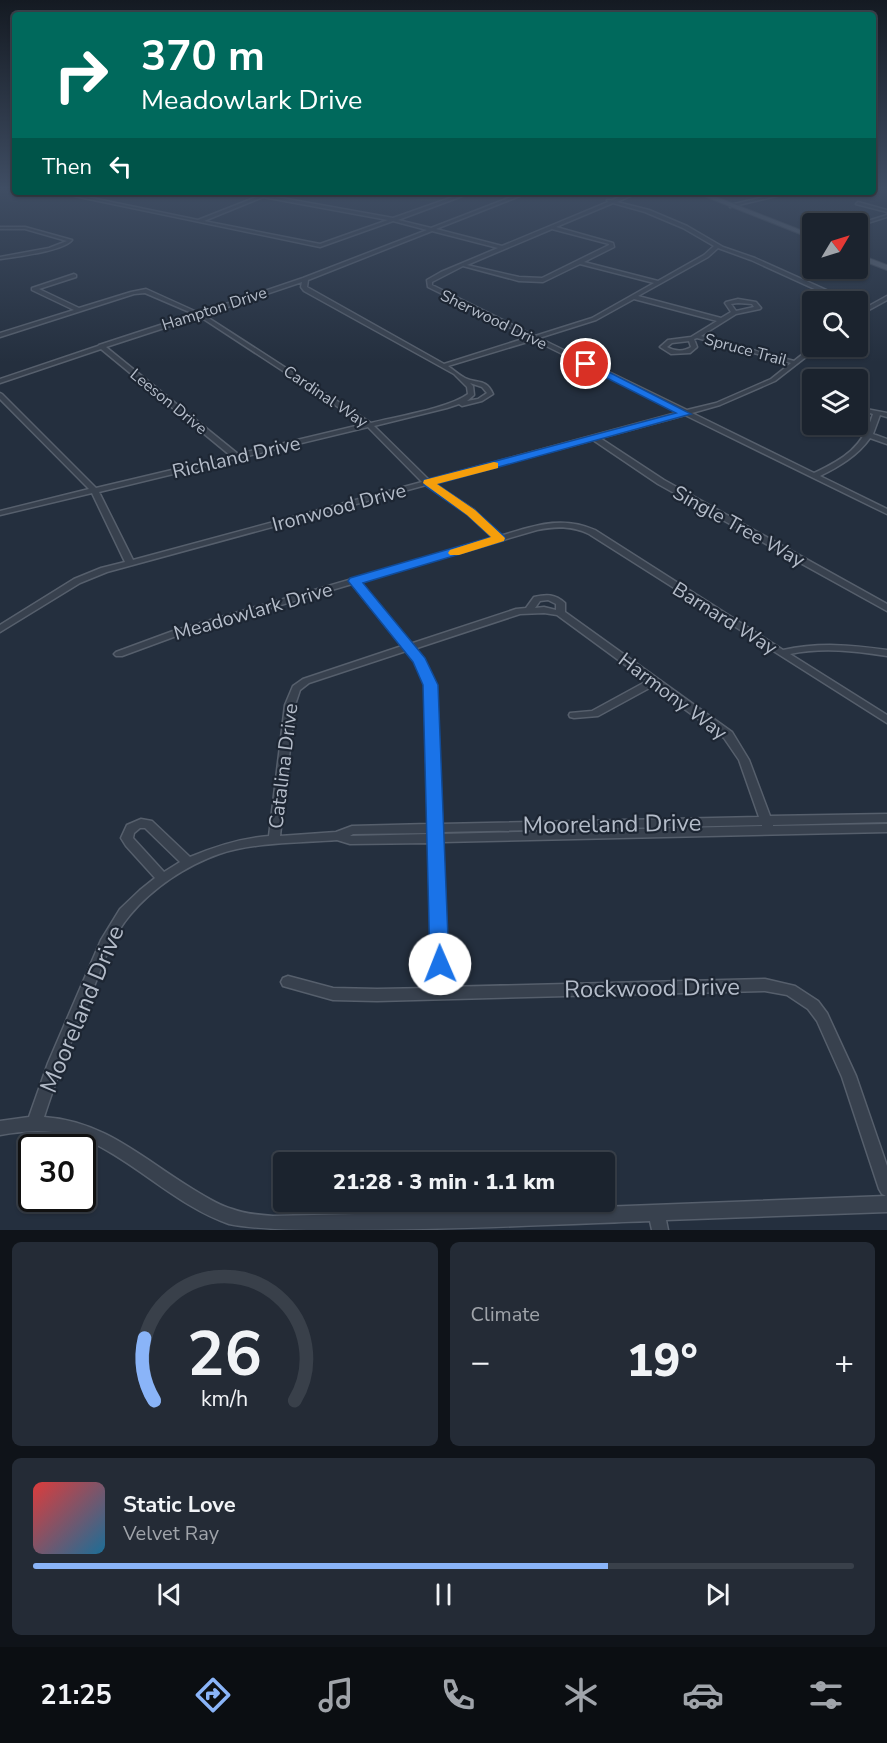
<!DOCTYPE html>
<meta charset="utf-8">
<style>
body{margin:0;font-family:"Nunito Sans",sans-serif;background:#242b36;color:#f1f3f6;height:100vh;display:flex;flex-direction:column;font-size:22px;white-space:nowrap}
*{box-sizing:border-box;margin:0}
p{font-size:20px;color:#a0a4aa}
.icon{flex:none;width:33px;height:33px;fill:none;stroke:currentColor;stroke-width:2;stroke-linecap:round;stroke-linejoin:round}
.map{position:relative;height:1230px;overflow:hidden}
.sheet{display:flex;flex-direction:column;gap:12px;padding:12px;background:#0f1319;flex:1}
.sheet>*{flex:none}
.hud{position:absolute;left:12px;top:12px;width:864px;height:183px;border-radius:6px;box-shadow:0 2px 4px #0004,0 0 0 2px #39404a;background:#00695c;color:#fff;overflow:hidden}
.needle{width:39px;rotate:52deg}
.fabs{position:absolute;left:802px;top:213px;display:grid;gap:12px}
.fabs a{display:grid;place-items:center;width:66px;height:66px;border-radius:6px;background:#1b232e;box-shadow:0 2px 4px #0004,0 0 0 2px #39404a;font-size:30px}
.speed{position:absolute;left:18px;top:1134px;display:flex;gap:12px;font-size:30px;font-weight:700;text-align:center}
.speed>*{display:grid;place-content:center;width:78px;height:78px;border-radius:50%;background:#1b232e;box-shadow:0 2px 4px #0004,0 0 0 2px #39404a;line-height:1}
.speed .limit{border:3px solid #111;border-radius:9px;background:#fff;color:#111}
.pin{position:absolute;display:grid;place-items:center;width:51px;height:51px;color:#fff;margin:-26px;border:3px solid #fff;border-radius:50%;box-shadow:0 2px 6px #0007}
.me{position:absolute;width:66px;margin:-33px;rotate:359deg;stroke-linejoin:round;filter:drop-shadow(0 0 4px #0008)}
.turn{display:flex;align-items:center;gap:21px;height:126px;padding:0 30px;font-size:27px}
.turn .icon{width:78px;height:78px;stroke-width:2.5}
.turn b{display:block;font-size:42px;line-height:51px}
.then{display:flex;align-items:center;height:57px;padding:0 30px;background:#0003;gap:12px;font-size:22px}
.big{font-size:45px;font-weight:800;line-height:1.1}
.sheet .widget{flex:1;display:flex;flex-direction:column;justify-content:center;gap:9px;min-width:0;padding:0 21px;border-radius:9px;background:#242b36}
.sheet .dial{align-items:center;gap:0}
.dial svg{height:156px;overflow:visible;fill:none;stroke:#39404a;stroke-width:7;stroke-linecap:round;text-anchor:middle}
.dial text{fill:#f1f3f6;stroke:none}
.song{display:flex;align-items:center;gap:18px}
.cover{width:72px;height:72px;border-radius:9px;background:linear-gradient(135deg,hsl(0 70% 55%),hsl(200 70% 35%))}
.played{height:6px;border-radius:3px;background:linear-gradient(90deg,#8ab4f8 70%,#39404a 70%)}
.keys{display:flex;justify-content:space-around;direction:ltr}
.heat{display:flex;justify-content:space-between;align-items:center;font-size:33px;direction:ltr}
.sheet .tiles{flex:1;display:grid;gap:12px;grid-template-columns:1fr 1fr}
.widget:last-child{grid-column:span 2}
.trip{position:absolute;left:273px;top:1152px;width:342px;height:60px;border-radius:6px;background:#1b232e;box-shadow:0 2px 4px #0004,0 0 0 2px #39404a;font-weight:800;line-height:60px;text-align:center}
.tabs{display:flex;height:96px;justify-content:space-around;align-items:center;background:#0b0e12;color:#a0a4aa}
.tabs .icon{width:42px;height:42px}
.tabs .on{color:#8ab4f8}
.tabs b{font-size:27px;color:#f1f3f6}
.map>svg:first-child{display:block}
</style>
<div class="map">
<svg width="887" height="1230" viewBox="0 0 887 1230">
<rect width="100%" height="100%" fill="#242f3e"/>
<!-- green -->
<path fill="#263c3f" d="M366,192H468L437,203Z"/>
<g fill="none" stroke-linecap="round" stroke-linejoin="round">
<!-- street casing -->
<g stroke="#565f6c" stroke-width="3">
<path id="street" d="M55,192H63L198,220L259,196L240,192H249L393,218L467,192H473L398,220L431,228L524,192H530L436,229L502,246L608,202L607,200H612L632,192H649L633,195L617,202L649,210L687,226L723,247L755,258L851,301L843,302L751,260L718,248L708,257L638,296L721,318L731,312L725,303L726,302L738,299L756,302L761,308L760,309L736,314L701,336L794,361L813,346H820L775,381L720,405L692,413L814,473C844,459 863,447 873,414L861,410V408L887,413V417L880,415L873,434L887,439V444L870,438C857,456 840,466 820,476L887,509V514L685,415L600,438L664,480L887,604V611L658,484L593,440L433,483L474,510L500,536C534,526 561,515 595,530L783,650C819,642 852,645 887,650V656C855,651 823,647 790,654L887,715V723L589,534C572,526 556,526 537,530L360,582L410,644L516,609L526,608L534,597C547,594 555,594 565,603V612L732,732L749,760L770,816L887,814V822L773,825V826L887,824V832L442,842L444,904L445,987L765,979L795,986L818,1001L827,1013L856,1076L887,1166V1212L666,1220L668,1230H652L650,1221C546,1225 442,1230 337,1230C306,1230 258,1230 229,1224C180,1207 143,1169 97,1145C68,1129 32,1129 0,1135V1121L29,1117L48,1063L101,940L120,909L140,890L155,878L126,846L121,838L127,825L141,819L152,821L190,857C216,846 241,838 269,836L285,705L293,686L303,679L402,646L352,584L179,635L122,656H116L114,654L116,652L173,631L493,538L468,514L426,485L107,572L80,583L0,632V625L74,579L101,568L125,562L92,493L0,515V511L89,489L0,399V393L2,394L96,488L231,456L101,349L0,383V379L98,346L99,345L194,314L145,293L134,294L0,337V333L74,310L32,290V288L74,274L76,275V277L39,289L79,308L131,292L146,289L199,313L303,278L427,230L393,221L320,247ZM263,197L388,220L320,244L204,221ZM613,203L645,212L683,228L714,246L704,255L658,281L584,262L614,247L613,243L556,227ZM552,229L609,244V245L542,278L519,277L467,265ZM432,231L498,248L441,272L427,280L428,287L529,337L444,364L307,287L308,280ZM580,264L654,283L592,318L535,336L432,285V282L463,266L519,281L543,282ZM302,282L301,287L304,291L454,374L467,387L468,394C450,408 394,417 371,423L204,315ZM634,299L717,321L691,337L668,340L660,347L671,354L690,353L697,347L694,339L697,338L791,363L771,379L716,403L687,410L539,338L596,320ZM738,303L752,304L754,307L736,311L731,304ZM198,317L202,318L364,424L238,454L106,347ZM534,340L680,412L429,480L374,426L447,408L459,404L462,406L482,401L493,394C486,378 477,384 465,378C459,375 454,370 448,366ZM689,341L691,347C684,352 674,351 667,347L672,343ZM470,383L482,387L487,393L478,399L467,401L474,395L473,386ZM368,427L422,482L133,560L99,492ZM548,600L556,604V610L544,607L535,608L540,601ZM544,613L557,615L647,681L592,711L570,713L569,715L570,717L574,718L598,716L653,686L724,738L739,760L759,817L441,824L435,685L424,661L414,649L520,614ZM406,651L415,662L425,685L429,824L352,826L336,832L280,836L295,705L300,690L309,683ZM762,825V826L441,834V832ZM140,828H145L180,862L164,872L133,838L134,833ZM430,833V834L350,836L353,834ZM337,840L350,844L430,843L432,904L431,988L377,989L333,988L288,976L283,978L281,982L283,986L333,1000L377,1001L765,991L787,995L808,1009L817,1021L842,1077L879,1189L882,1194L886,1196L523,1210L273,1216C259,1215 245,1214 232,1209C218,1205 204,1196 191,1188C142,1158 104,1121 44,1117C58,1073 75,1031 93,989C103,964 112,936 130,915C153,888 185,866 219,854C255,842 299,843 337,840Z
M750,192C757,192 763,196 769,196C778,196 786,192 794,192L730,207V205L764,197Z
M858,202L887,210V212L856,204Z
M805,214H809L831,224H824L805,216Z
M887,215V217L858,226V224Z
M0,227H25L72,240C64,251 15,257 0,259V257L49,248L67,241L25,229H0Z
M887,296V300L858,316V312Z"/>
</g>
<!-- primary casing -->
<g stroke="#414a57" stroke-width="2">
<path id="primary" d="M694,192H703L813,235V239Z
M858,254L887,265V270L858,259Z"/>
</g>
<!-- street -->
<use href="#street" fill="#38414e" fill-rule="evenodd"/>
<!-- primary -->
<use href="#primary" fill="#56606e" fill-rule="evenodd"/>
</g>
<!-- sky -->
<linearGradient id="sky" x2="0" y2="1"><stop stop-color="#141a22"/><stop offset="0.52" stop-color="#3f4d63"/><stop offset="1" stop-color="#3f4d63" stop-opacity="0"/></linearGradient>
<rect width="887" height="362" fill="url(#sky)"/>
<!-- route -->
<path fill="#1a73e8" stroke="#114b97" stroke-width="1.5" d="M583,362H589L691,414L437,484L475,510L504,536L505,538L504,541L363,583L425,658L438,685L449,964L447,970L440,972L433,970L430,964L423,685L413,662L348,581L350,578L491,537L467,515L424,485V480L676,413L583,366Z"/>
<!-- slow -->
<path fill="#f59e0b" d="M494,462L498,463V468L437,484L475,510L505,538L504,541L459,555H450L448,553L450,550L491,537L467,515L423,483L424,480Z"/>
<g text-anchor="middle" stroke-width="4.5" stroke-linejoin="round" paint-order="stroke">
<!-- far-street labels -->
<g font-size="16" fill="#b4bcc9" stroke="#1d2633">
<text transform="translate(214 308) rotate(-18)" y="6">Hampton Drive</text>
<text transform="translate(494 319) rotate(26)" y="6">Sherwood Drive</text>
<text transform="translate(746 349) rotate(15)" y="6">Spruce Trail</text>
<text transform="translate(326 396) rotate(34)" y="6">Cardinal Way</text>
<text transform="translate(169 401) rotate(39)" y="6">Leeson Drive</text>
</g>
<!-- street labels -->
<g font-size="20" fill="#b4bcc9" stroke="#1d2633">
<text transform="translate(236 457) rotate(-13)" y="7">Richland Drive</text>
<text transform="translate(339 507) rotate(-15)" y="7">Ironwood Drive</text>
<text transform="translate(739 526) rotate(29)" y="7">Single Tree Way</text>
<text transform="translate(253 611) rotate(-16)" y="7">Meadowlark Drive</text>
<text transform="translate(725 618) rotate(32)" y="7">Barnard Way</text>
<text transform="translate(673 696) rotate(37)" y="7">Harmony Way</text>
<text transform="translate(283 766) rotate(-83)" y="7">Catalina Drive</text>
</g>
<!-- near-street labels -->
<g font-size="24" fill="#b4bcc9" stroke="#1d2633">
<text transform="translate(612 824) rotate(-1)" y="8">Mooreland Drive</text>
<text transform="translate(652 988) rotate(-1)" y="8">Rockwood Drive</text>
<text transform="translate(82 1009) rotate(-67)" y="8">Mooreland Drive</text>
</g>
</g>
</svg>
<div class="fabs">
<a><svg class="needle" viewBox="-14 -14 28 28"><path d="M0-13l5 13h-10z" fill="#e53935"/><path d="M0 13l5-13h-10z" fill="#a0a4aa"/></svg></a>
<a><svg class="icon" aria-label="search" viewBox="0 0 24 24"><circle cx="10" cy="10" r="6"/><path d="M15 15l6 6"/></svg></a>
<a><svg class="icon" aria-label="layers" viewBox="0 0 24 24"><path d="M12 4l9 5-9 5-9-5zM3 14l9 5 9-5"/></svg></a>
</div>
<div class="speed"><div class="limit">30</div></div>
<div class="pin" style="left:586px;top:364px;background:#d93025"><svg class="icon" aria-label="arrive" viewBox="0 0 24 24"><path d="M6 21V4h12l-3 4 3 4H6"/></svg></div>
<svg class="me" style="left:440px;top:964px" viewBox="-20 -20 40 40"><circle r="19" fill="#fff"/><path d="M0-13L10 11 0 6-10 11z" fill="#1a73e8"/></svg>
<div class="trip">21:28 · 3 min · 1.1 km</div>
<div class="hud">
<div class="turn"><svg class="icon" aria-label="right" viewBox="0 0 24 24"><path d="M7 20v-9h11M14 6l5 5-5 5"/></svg><div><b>370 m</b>Meadowlark Drive</div></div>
<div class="then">Then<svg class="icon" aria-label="left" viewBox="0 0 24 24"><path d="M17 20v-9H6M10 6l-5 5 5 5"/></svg></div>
</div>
</div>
<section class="sheet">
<div class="tiles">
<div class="widget dial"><svg viewBox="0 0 100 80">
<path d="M14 69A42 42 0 1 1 86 69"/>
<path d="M14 69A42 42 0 0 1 9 37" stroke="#8ab4f8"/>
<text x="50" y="56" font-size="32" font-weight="700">26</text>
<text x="50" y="72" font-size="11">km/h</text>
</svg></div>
<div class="widget"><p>Climate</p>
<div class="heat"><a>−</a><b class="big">19°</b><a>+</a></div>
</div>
<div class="widget">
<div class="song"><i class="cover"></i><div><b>Static Love</b><p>Velvet Ray</p></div></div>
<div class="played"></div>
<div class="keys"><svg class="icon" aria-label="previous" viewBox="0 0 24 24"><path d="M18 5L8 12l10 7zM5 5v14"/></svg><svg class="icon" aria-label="pause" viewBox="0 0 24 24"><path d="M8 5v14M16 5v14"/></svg><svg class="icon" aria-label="next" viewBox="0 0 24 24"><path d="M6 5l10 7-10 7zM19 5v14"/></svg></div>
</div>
</div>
</section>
<nav class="tabs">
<b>21:25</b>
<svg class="icon on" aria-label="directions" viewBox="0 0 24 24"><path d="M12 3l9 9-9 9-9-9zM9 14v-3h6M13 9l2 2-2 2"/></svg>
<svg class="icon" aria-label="music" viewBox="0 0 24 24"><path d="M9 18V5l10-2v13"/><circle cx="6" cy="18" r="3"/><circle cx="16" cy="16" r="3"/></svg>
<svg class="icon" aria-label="phone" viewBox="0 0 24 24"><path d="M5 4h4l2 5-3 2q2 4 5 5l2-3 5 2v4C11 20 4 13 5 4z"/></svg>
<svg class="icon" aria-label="climate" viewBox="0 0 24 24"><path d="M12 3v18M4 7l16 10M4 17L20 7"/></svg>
<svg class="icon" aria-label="car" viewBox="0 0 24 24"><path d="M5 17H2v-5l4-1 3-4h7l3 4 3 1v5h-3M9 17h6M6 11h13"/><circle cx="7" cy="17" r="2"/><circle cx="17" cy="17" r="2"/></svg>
<svg class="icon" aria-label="filters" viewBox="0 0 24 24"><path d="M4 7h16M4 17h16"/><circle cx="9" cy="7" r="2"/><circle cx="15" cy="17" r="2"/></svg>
</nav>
